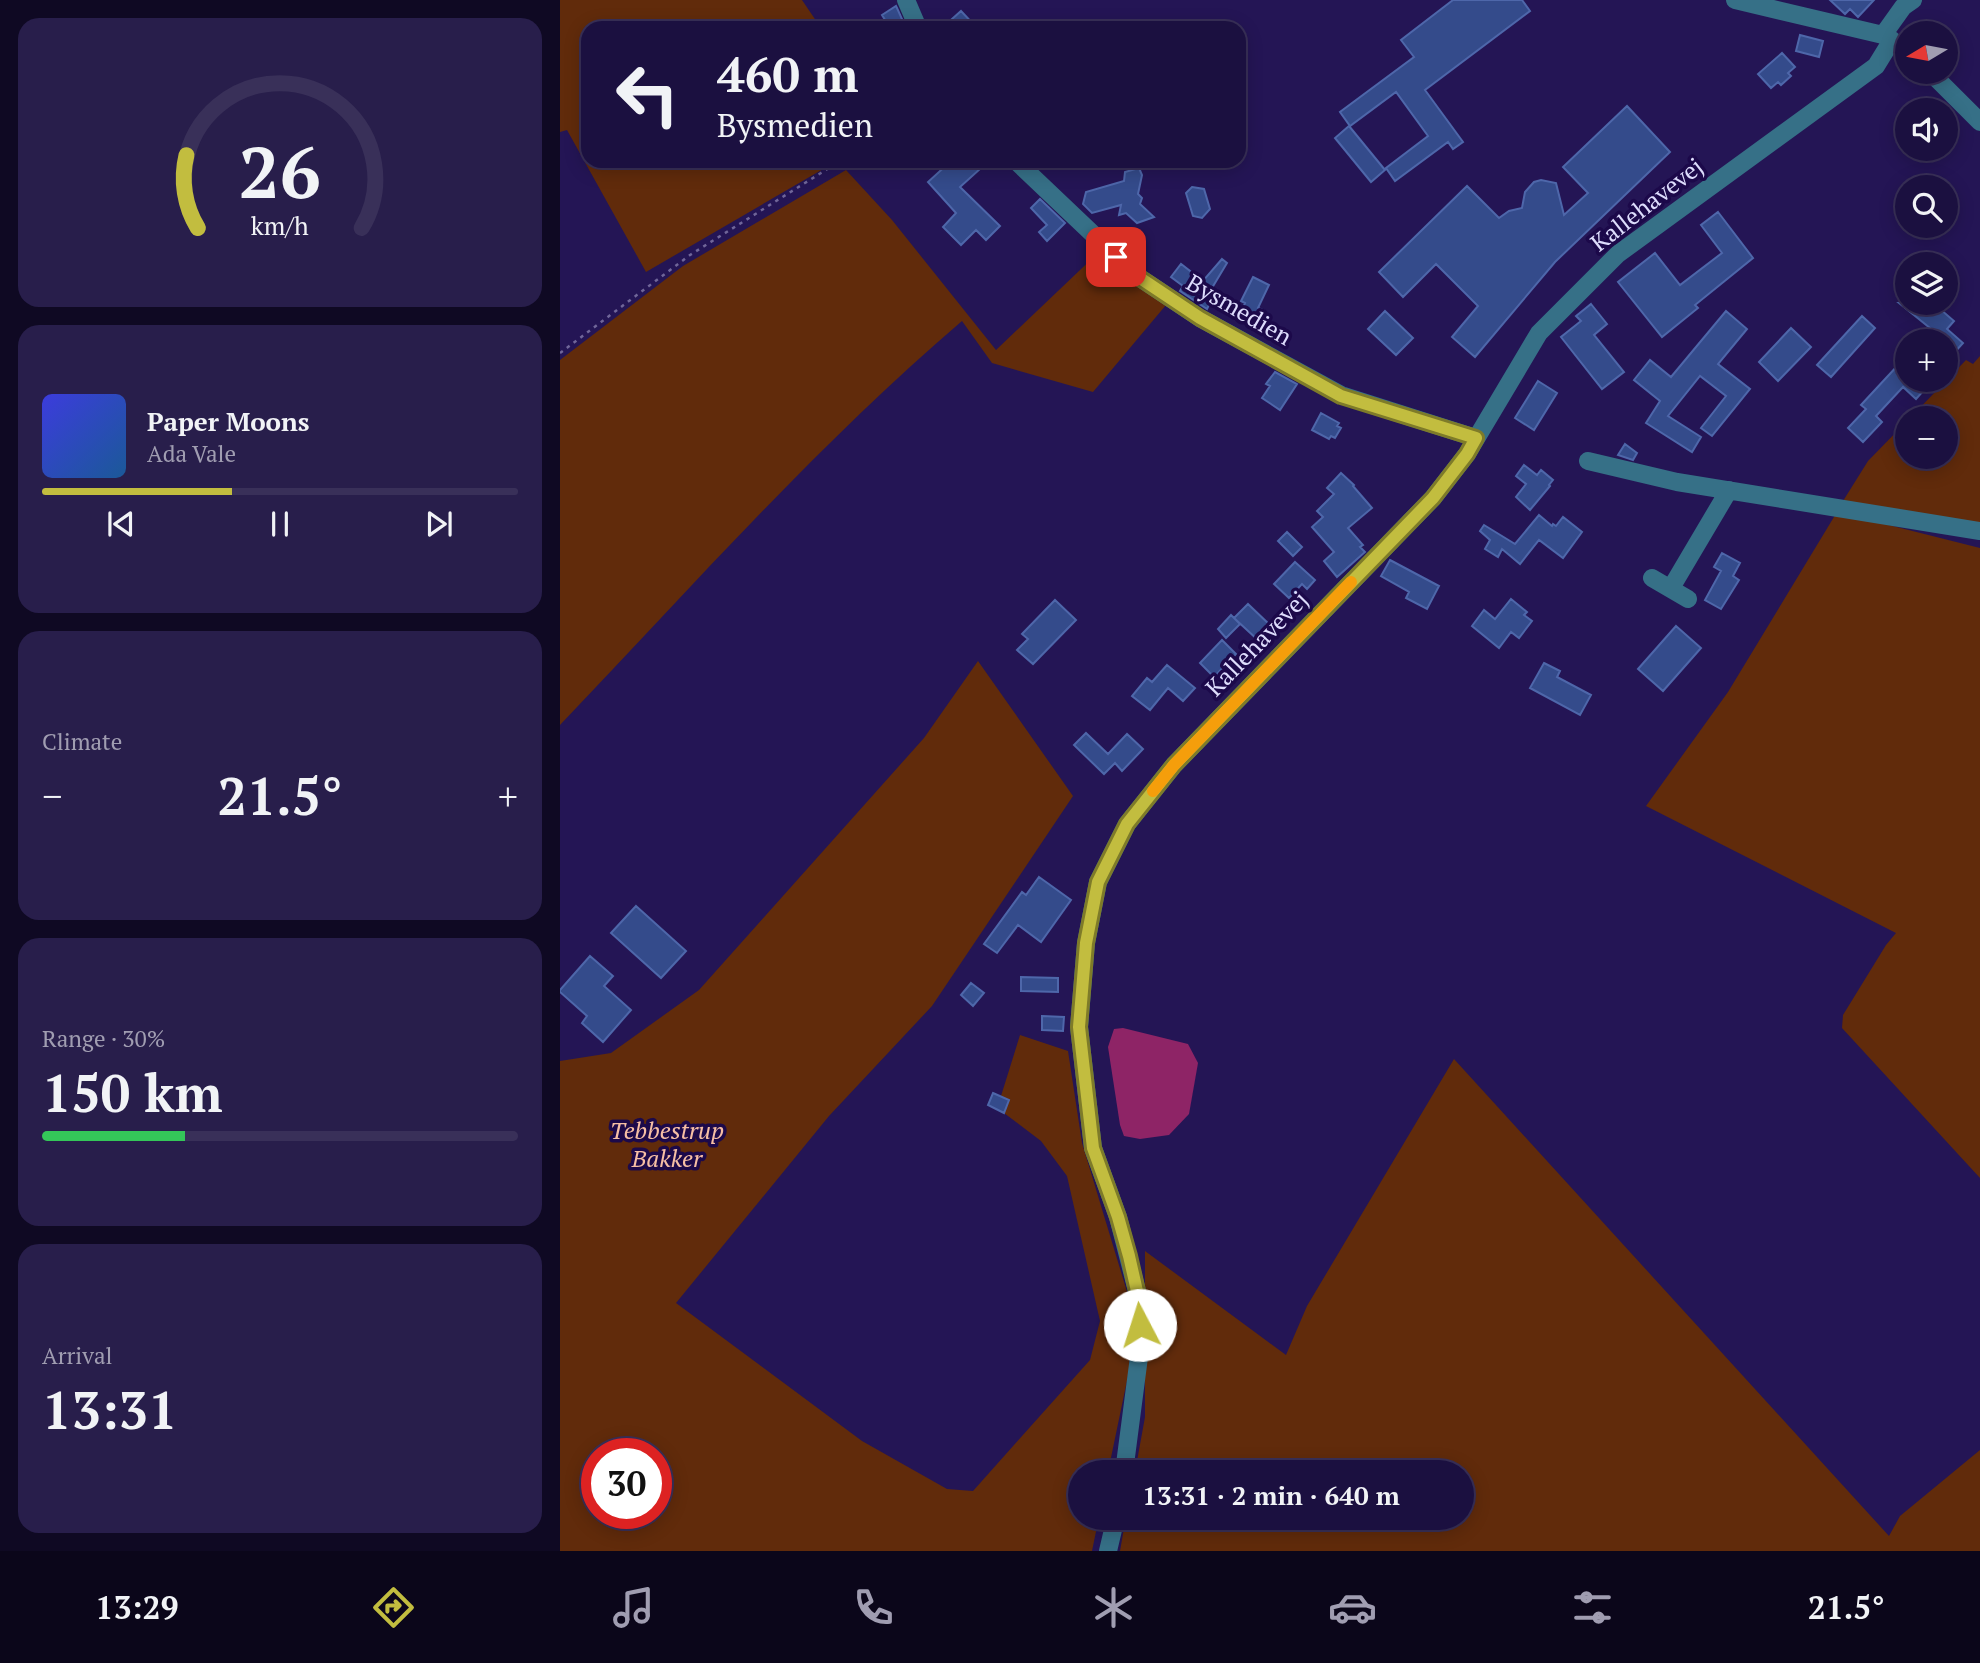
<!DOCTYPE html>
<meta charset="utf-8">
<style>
body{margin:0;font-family:"PT Serif",serif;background:#281e4b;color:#f1f3f6;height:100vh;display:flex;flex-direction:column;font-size:26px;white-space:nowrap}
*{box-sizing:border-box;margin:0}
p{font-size:23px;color:#a09db1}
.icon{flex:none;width:38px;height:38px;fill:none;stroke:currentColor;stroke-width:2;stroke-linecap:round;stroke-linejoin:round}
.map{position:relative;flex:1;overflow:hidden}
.sheet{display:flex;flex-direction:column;gap:18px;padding:18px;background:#0f0923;width:560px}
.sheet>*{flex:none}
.hud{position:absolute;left:21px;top:21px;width:665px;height:147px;border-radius:21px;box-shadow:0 4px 18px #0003,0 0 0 2px #393059;background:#1b1040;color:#f1f3f6;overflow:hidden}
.needle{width:46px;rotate:260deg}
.fabs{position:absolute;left:1335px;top:21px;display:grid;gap:14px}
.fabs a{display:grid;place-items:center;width:63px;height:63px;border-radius:50%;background:#1b1040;box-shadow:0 4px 18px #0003,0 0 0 2px #393059;font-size:35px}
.speed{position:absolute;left:21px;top:1438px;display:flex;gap:14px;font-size:35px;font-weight:700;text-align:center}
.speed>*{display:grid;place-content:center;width:91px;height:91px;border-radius:50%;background:#1b1040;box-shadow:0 4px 18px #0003,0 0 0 2px #393059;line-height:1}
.speed .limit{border:10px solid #d22;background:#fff;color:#111}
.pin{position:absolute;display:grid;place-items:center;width:60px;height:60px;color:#fff;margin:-30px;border-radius:14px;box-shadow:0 4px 10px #0006}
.me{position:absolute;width:77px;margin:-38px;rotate:355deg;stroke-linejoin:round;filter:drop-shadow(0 0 5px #0008)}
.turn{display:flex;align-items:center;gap:24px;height:147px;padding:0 21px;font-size:32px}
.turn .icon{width:91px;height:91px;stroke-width:2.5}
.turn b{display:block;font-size:49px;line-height:60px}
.big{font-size:52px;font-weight:700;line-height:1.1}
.sheet .widget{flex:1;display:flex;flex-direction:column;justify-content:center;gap:10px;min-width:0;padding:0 24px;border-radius:21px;background:#281e4b}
.sheet .dial{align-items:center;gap:0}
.dial svg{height:182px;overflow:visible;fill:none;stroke:#393059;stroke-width:7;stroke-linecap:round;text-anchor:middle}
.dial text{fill:#f1f3f6;stroke:none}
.song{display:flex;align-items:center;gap:21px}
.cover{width:84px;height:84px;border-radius:10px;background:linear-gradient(135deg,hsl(240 70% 55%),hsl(210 70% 35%))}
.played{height:7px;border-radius:4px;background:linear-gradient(90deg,#c2bd3f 40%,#393059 40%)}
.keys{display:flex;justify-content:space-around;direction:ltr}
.heat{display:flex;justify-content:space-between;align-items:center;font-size:38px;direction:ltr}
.charge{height:10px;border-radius:5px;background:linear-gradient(90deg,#34c759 30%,#393059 0)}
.trip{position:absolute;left:508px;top:1460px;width:406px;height:70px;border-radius:35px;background:#1b1040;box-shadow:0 4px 18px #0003,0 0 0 2px #393059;font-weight:700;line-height:70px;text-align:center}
.menu{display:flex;height:112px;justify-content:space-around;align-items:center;background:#0b061a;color:#a09db1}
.menu .icon{width:49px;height:49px}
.menu .on{color:#c2bd3f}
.menu b{font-size:32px;color:#f1f3f6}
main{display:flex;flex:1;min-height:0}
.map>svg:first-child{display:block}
</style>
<main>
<section class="sheet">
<div class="widget dial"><svg viewBox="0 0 100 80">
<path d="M14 69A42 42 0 1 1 86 69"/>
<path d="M14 69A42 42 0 0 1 9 37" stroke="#c2bd3f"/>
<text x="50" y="56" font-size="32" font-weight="700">26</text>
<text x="50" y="72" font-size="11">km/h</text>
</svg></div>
<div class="widget">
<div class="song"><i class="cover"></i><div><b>Paper Moons</b><p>Ada Vale</p></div></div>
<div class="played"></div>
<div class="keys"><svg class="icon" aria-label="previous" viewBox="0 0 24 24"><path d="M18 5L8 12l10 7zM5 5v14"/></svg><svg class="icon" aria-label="pause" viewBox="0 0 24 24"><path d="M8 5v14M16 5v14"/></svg><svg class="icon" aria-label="next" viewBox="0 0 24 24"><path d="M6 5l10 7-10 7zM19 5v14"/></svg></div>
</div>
<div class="widget"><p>Climate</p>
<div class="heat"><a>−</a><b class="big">21.5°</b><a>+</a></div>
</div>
<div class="widget"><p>Range · 30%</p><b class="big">150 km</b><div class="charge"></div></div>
<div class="widget"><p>Arrival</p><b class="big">13:31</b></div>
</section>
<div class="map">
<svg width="1420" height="1551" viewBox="0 0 1420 1551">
<rect width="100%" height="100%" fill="#241555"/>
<!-- green -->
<path fill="#612b0b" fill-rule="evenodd" d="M0,0H242L261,28H28V161H277L86,272L7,130L0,132Z
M286,170L332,220L436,350L540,251L606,305L533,392L432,363L402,321C258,444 131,588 0,725V360L123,266Z
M1420,356V527L1283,501L1308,461L1347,421L1348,457H1386V418H1350L1406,360L1413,364Z
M1277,512L1420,548V1178L1282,1028L1283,1015L1326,945L1336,933L1086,806L1168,692Z
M418,661L513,796L372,1006L269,1116L116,1303L302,1441L387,1489L413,1491L530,1360L540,1321L507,1176L481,1141L444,1113L449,1101L441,1096L460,1035L508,1051L522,1143L571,1305L569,1371L548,1472H520V1517H539L532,1551H0V1061L51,1053L139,990L364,738ZM37,1454H96V1514H37Z
M894,1059L1329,1536L1340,1516L1420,1450V1551H560L566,1517H901V1472H575L585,1417V1251L726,1355L747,1306Z"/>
<!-- water -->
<path fill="#8e2466" d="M563,1028L628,1044L638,1063L629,1114L609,1135L580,1139L564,1136L560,1125L548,1047L554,1029Z"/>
<!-- building -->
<path fill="#344b8b" stroke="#4e67aa" stroke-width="2" d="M893,0H962L970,11L865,90L903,142L893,149L888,142L835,181L826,168L868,136L836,92L790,126L780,112L854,57L841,40Z
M1270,0H1314L1298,17L1290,9L1285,14Z
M336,6L337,8L346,28H330L322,15Z
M401,11L417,28H382Z
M1240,35L1263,41L1259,57L1236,51Z
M1222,53L1235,67L1228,73L1231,76L1221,85L1218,82L1211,88L1198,74Z
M1067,106L1110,152L995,262L915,357L892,337L918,306L876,264L843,297L819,272L907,186L939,218L949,211L962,208L965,192L974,182L981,180L996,183L1004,215L1028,193L1003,167Z
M789,126L825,170L811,182L775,138Z
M391,161H413L420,169L400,187L440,226L426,240L416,230L401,245L383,227L396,213L368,182Z
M579,168L582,175L578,194L582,198L580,204L594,217L577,223L566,213L559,215L561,205L532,213L523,204L526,192L564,181L565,172Z
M632,187L644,189L650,209L642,218L633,216L626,193Z
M480,199L505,223L487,241L479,232L487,225L471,208Z
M1158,212L1193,258L1135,305L1138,308L1102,337L1058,282L1095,253L1120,285L1162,253L1141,225Z
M662,259L667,263L646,298L651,301L647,309L620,291L623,286L611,277L621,264L643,281Z
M693,277L709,285L698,308L703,310L695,326L679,318L685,303L681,301Z
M1339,303H1373L1394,321L1387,329L1403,343L1386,362V341Z
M1031,304L1047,324L1034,335L1064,372L1042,389L1001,337L1021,321L1016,316Z
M825,311L853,338L836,355L808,329Z
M1166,311L1187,329L1158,364L1190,389L1152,436L1141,428L1166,396L1140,376L1108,416L1141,437L1132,452L1086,423L1100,401L1074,380L1090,360L1111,377Z
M1302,316L1315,328L1271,377L1257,365Z
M1231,328L1251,347L1218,381L1199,362Z
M1340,363L1348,370V380H1353L1364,390L1356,399L1343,387L1316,416L1322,422L1303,442L1288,428L1306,409L1301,405Z
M715,372L737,384L720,410L702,398L710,386L706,384Z
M978,381L997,393L974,430L955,418Z
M761,413L779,423L777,426L781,428L775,438L771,436L769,439L752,430Z
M1065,444L1077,453L1073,460L1058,455Z
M964,465L977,475L981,470L993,480L989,485L990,486L970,510L956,497L966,484L956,476Z
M781,473L794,485L793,486L812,508L788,528L803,545L800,547L805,552L777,577L764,561L774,552L752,527L763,517L757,511L774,494L767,488Z
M979,515L992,526L993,524L996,526L1003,517L1022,532L1003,558L979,540L960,564L942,549L938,557L925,549L930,540L920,531L924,525L955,544Z
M727,532L742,547L733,556L718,541Z
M1162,553L1180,563L1173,576L1179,580L1161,609L1145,600L1161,571L1154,567Z
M830,560L879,586L867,609L846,598L849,592L821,576Z
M735,562L755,580L747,589L742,584L729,598L714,584Z
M951,599L967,612L964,615L972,621L959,638L951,632L939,648L912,626L924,610L935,619Z
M495,600L516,620L473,664L457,650L468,639L462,634Z
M688,604L712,627L699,641L674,618Z
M671,615L680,624L666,638L658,629Z
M1116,626L1141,648L1103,691L1078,669Z
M662,640L676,654L654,677L640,663Z
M984,663L1000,671L997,677L1031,695L1020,715L970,688Z
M607,665L635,688L623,701L608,688L590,710L572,696L587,678L592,682Z
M526,733L548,754L567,734L583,749L562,771L555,763L544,774L514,745Z
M479,877L511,900L481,942L458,925L437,953L424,944L462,892L466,895Z
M76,906L126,951L101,978L51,933Z
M30,956L53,976L44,986L71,1010L43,1042L22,1023L27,1016L0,992V990Z
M461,977L498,978V992L461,991Z
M411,983L424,993L413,1006L401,995Z
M482,1016L504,1017L503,1031L482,1030Z
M433,1093L449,1100L444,1113L428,1105Z"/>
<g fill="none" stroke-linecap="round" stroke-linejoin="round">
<!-- path -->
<path stroke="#706699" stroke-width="2.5" stroke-dasharray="3.5 5" stroke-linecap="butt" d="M0,353L130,255L280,161"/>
<!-- minor -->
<path stroke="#367087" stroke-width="18" d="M346,0L358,28
M1175,0L1323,35L1348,53
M1323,35L1343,7L1353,0
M1370,72L1420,122
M456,161L577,276L640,318L781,395L916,438
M1028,461L1117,482L1420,531
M1092,578L1128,599
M1111,588L1169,490
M564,1472L579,1357L580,1325L577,1291L558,1217L533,1148L519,1027L526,943L538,882L567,824L614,765L873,498L907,454L979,333L1058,254L1316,66L1332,40
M548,1551L556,1517"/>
</g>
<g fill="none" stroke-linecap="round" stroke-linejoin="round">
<!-- route casing -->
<g stroke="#7e7b29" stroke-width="18">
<path id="route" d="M556,257L577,276L640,318L781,396L916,438L907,454L873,498L614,765L567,824L538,882L526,943L519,1027L533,1148L558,1217L569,1256L577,1291L580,1325"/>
</g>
<!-- route -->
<use href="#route" stroke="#c2bd3f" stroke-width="12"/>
<!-- slow -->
<path stroke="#f59e0b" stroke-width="12" d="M593,791L614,765L791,582"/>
</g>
<g text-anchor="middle" stroke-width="7" stroke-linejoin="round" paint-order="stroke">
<!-- street labels -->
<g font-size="24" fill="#dddcfc" stroke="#1c094a">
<text transform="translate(1087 205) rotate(-38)" y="8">Kallehavevej</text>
<text transform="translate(679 310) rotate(30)" y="8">Bysmedien</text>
<text transform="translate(697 644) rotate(-46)" y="8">Kallehavevej</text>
</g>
<!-- park labels -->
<g font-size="24" font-style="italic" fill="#f7bfa4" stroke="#1c094a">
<text x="107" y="1139">Tebbestrup<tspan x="107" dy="28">Bakker</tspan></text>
</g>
</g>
</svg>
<div class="fabs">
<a><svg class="needle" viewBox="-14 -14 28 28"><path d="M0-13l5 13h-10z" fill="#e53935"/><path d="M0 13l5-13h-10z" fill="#a09db1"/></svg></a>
<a><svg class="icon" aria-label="sound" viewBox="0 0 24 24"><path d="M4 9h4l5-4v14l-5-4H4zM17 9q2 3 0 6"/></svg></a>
<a><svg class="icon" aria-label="search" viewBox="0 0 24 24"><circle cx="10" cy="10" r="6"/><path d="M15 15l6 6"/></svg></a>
<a><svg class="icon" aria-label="layers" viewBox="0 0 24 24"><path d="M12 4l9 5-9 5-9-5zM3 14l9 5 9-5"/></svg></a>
<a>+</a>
<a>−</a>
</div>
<div class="speed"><div class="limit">30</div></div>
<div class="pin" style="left:556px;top:257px;background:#d93025"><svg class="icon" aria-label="arrive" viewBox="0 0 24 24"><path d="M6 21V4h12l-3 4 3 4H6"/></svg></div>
<svg class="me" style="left:580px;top:1325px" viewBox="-20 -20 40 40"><circle r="19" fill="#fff"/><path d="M0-13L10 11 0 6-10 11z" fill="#c2bd3f"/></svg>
<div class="trip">13:31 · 2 min · 640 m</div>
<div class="hud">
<div class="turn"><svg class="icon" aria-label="left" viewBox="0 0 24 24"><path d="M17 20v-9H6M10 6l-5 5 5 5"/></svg><div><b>460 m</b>Bysmedien</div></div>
</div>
</div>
</main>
<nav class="menu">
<b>13:29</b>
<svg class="icon on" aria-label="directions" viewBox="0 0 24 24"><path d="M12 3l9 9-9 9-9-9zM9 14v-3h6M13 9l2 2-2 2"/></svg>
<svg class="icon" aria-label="music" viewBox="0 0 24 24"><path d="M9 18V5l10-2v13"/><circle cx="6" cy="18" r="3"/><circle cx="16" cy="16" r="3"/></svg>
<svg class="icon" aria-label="phone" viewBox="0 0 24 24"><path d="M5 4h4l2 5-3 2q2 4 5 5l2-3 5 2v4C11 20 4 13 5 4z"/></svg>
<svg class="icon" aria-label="climate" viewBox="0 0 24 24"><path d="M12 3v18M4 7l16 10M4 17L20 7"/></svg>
<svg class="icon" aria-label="car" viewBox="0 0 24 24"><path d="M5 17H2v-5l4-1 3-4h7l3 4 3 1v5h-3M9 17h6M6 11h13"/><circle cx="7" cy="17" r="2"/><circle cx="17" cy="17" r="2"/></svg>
<svg class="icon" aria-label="filters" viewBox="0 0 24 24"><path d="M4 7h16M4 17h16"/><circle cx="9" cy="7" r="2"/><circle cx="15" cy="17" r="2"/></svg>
<b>21.5°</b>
</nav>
